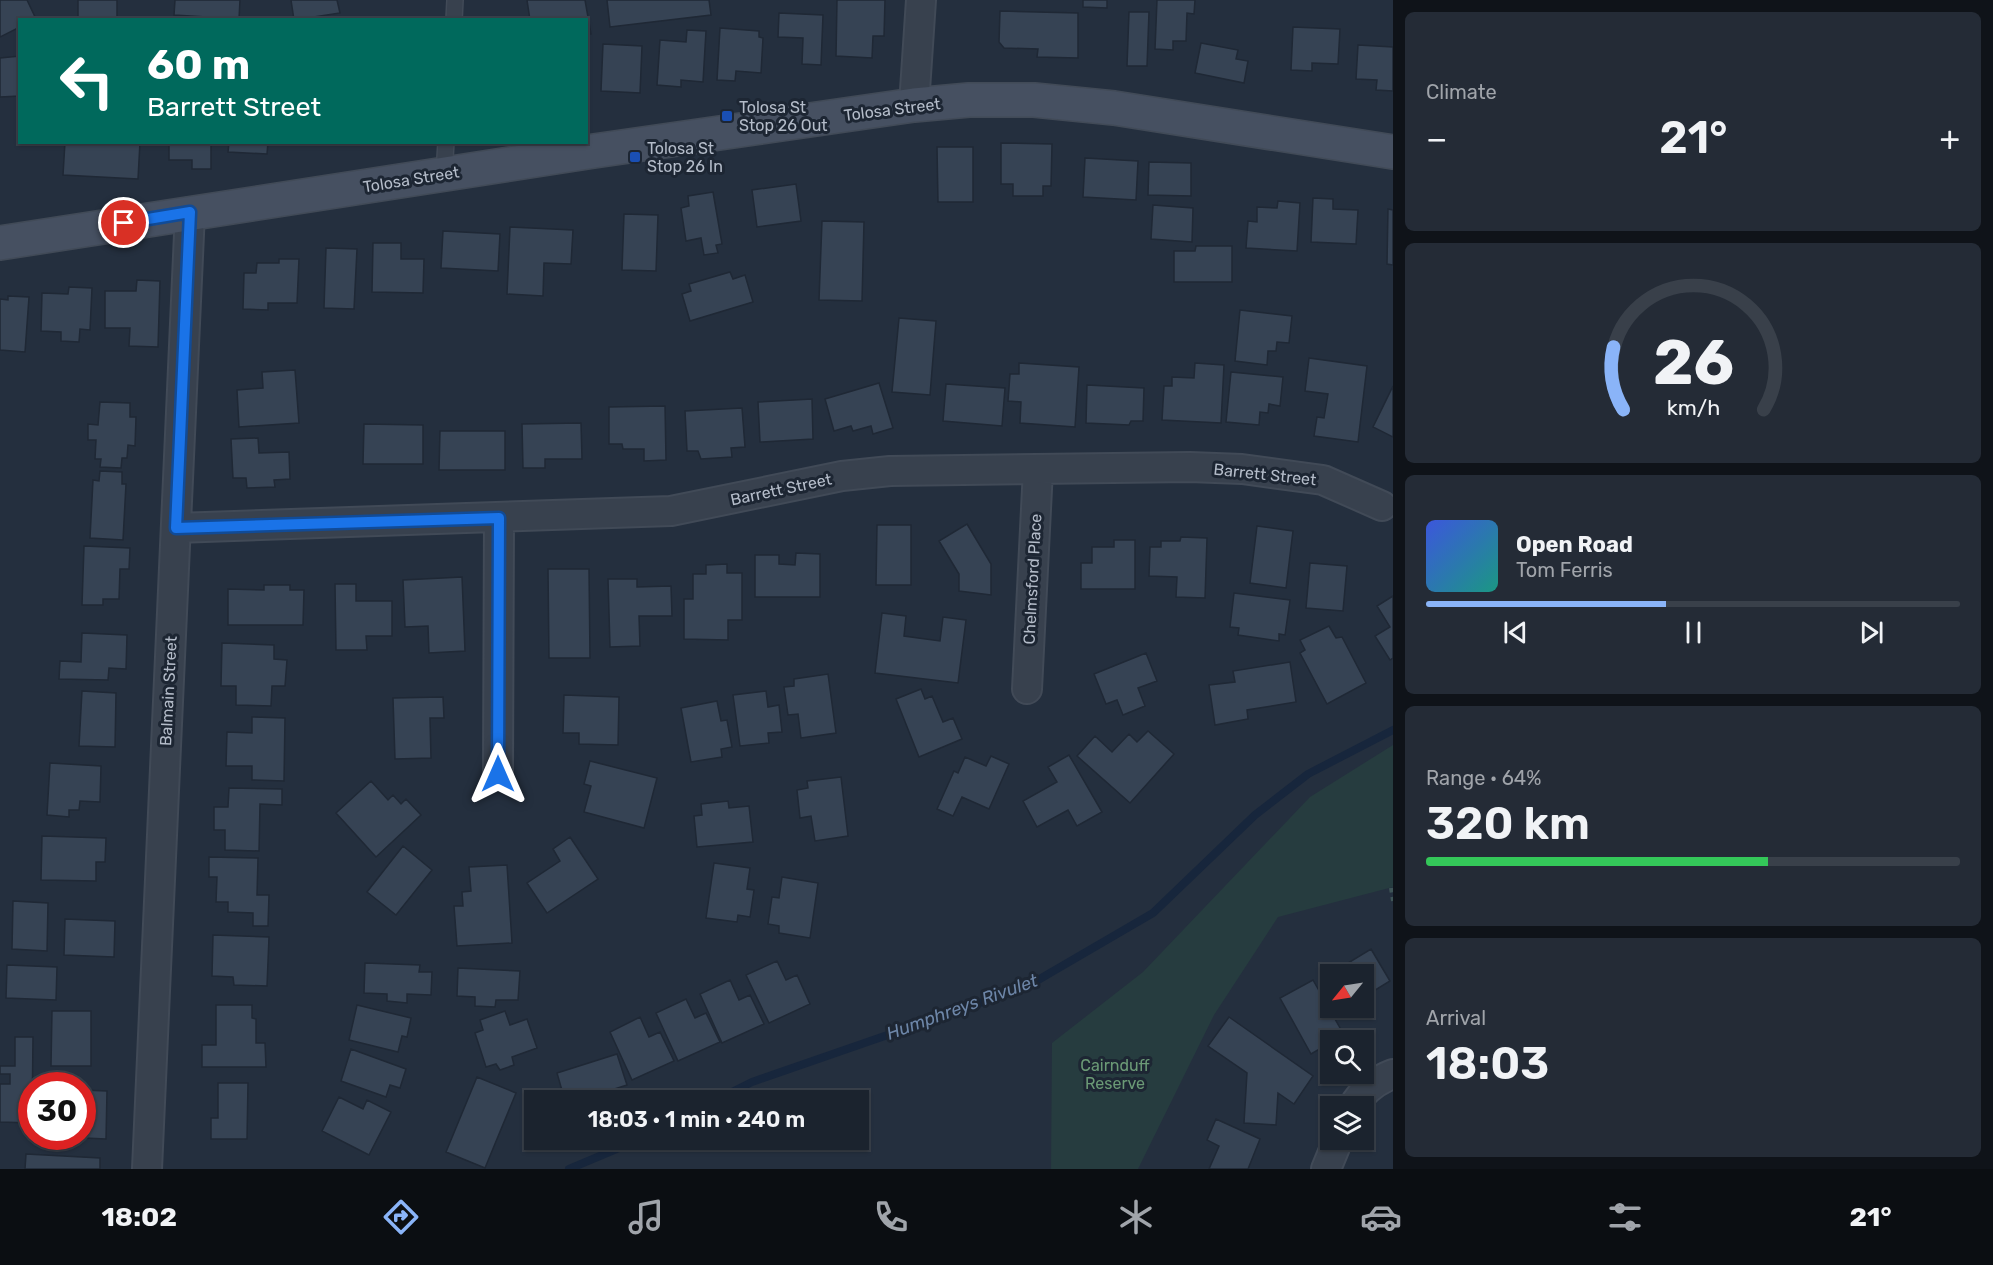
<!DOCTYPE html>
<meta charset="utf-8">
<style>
body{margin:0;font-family:Rubik,sans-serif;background:#242b36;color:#f1f3f6;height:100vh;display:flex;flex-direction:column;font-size:22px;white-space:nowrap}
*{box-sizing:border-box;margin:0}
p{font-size:20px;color:#a0a4aa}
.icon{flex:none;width:33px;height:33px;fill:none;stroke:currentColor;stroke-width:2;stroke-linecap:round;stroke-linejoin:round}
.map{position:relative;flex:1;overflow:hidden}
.drawer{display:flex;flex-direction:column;gap:12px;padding:12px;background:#0f1319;width:600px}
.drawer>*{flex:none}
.top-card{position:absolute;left:18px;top:18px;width:570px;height:126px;border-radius:0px;box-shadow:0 2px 4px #0004,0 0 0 2px #39404a;background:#00695c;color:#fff;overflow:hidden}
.needle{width:39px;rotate:240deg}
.fabs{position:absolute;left:1320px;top:964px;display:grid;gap:12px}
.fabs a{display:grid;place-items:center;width:54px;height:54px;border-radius:0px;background:#1b232e;box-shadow:0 2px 4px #0004,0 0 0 2px #39404a;font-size:30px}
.speed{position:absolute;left:18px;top:1072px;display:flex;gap:12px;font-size:30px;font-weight:700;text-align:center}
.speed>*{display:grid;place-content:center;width:78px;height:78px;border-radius:50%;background:#1b232e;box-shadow:0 2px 4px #0004,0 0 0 2px #39404a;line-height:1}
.speed .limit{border:9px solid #d22;background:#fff;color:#111}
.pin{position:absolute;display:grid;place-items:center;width:51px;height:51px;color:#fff;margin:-26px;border:3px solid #fff;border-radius:50%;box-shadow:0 2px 6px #0007}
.me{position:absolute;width:66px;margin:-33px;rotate:0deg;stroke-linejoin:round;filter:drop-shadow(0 0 4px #0008)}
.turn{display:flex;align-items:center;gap:21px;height:126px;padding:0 30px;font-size:27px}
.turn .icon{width:78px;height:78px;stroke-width:2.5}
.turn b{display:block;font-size:42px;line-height:51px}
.big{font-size:45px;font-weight:600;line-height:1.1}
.drawer .widget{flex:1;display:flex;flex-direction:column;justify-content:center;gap:9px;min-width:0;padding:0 21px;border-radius:9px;background:#242b36}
.drawer .dial{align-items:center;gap:0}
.dial svg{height:156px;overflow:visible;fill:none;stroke:#39404a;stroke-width:7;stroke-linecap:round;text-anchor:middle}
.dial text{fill:#f1f3f6;stroke:none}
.song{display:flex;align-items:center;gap:18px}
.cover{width:72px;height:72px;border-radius:9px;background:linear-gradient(135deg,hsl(230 70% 55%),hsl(170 70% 35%))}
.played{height:6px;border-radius:3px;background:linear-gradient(90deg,#8ab4f8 45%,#39404a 45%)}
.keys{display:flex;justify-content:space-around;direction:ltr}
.heat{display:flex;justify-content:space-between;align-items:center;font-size:33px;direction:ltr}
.charge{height:9px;border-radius:4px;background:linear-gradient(90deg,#34c759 64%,#39404a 0)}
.trip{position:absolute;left:524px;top:1090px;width:345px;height:60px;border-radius:0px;background:#1b232e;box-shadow:0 2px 4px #0004,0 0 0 2px #39404a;font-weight:600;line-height:60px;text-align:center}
.tab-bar{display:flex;height:96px;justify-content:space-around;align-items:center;background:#0b0e12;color:#a0a4aa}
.tab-bar .icon{width:42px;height:42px}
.tab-bar .active{color:#8ab4f8}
.tab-bar b{font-size:27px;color:#f1f3f6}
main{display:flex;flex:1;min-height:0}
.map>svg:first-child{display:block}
</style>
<main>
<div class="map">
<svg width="1393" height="1169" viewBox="0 0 1393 1169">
<rect width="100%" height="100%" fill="#242f3e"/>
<!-- green -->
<path fill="#263c3f" d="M1393,745V887L1278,917L1214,1015L1138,1169H1051L1052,1043L1143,972L1310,797Z"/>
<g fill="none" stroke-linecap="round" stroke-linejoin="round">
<!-- stream -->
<path stroke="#17263c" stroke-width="8" d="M714,1101L752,1082L1026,987L1153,913L1255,815L1308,774L1393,730
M569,1169L638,1140"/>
</g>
<!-- building -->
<path fill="#364354" stroke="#1f2835" stroke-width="1.5" d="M0,0H27L36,19L20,20V27L0,37Z
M78,0H117V20H78Z
M175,0H240L239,19L174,15Z
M291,0H337L340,13L294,20Z
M527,0H585L591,34L586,35V20H530Z
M607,0H709L711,15L610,27Z
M837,0H885L884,36H873L872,58L836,56Z
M1083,0H1107V8L1083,7Z
M1157,0H1195L1194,14L1187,13L1186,41H1173V50L1155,49Z
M1000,11L1078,13V58L1037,57L1038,49L1004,48L999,42Z
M1129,12H1149L1147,66H1127Z
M779,13L823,15L821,65L802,64L803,38L778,37Z
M1293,27L1340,29L1338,64L1312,63V71L1291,70Z
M720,28L759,31V37L763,38L761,73L736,71L735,81L717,80Z
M687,30L706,31L703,82L681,80V87L657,85L660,40L686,42Z
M1201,43L1238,50L1236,59L1248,61L1244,83L1195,73Z
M603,44L642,46L640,93L601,91Z
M1358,45L1393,47V91L1376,90L1377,80L1356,79Z
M20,56V96L0,97V58Z
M65,142H140L138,179L63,175Z
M169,142H211V169H192V160H169Z
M229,142H268L267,154L228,152Z
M1001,143L1052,144L1051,186H1043V196H1013V184H1001Z
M937,147H973V202H938Z
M1085,158L1138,161L1136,200L1083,197Z
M1149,162L1191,163V196L1148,195Z
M796,184L801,221L757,227L752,190Z
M713,192L722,244L716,245L718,253L704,255L701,238L686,241L681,208L689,206L688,196Z
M1313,198L1333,199V209L1358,210L1356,244L1311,242Z
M1278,201L1300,203L1297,251L1246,248L1248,221L1257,222V207L1277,208Z
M1153,205L1193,208L1192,242L1151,239Z
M1388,209L1393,210V265L1387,264Z
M624,214L658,215L656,271L622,270Z
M822,221L864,222L862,301L819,300Z
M510,227L573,230L571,264L544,263L543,296L507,294Z
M443,231L500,234L498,271L441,268Z
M373,243H401V259H424L423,293L372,292Z
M1196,246H1232V282H1174V251H1195Z
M326,248L357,249L354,309L324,308Z
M279,259H299L297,303H268V310L243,309L244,273H256L257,263H279Z
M730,272L733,279L745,275L753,302L690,321L682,294L691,291L689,284Z
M137,280L160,281L158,347L129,346L130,328H105V291H136Z
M69,287L92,288L90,330L80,329L79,342L61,341V332L41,331L42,293L68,294Z
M8,296L29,297L25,352L0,350V299L8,300Z
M1240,310L1292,316L1289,343L1277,342L1276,351H1268L1267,365L1235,361Z
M899,318L936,321L930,395L892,392Z
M1309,358L1367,366L1358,442L1314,436L1317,417L1324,418L1328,394L1305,391Z
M1019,363L1079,367L1075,427L1020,423L1021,402L1008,401L1010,374H1019Z
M1195,363L1224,365L1221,423L1162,420L1164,386H1172V377L1194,378Z
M295,370L299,423L239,427L237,390L263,388L262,372Z
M1231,372L1283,377L1280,406L1269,404L1268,413L1260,412L1259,425L1226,422Z
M879,383L893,428L873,434L871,426L853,431L851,426L834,431L825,399Z
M946,384L1005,388L1002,426L943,421Z
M1087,385L1144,388L1143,421H1131L1129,425L1086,423Z
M1393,386V437L1373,427Z
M812,399L813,439L760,442L758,402Z
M100,402L130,403V417H136L135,446L128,445L127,458H122L121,468L100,467L101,459H95L96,440H88V424L98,425Z
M665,406L666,460L644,461V449H623L622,444H609V407Z
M742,408L745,447L731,448L732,457L701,459L698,451H687L685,411Z
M581,423L582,459H545V468H523L522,424Z
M364,424L423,425V464H363Z
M440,431H505V470H439Z
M258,438L259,453L289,452L290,479L274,480L275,487L247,488L246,478H233L231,439Z
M100,471L122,472V484H126L123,540L90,538L93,480L99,481Z
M967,524L991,564V595L959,591V574L939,541Z
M877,525H911V585H876Z
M1257,526L1293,531L1286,588L1250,583Z
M1181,537L1207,538L1205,598L1176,597L1177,577L1149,576L1150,547H1161V541H1180Z
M1114,540H1135V589H1081V563H1092V547H1114Z
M84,546L130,548L129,569H120L119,599H103V605H82Z
M796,553L820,554V597H755V555H779V564L795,565Z
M1310,563L1347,566L1343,611L1306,608Z
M727,564V573H742V620H728V640L684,639V599H693V574H706V565Z
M548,569H589L590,658H549Z
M462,577L465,651L429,653L428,626L405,627L403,580Z
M608,579H637V587L671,586L672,616H639L640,646L610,647Z
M335,584H356V601H392V636H366L367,650H336Z
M264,585H290V590H304L303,625H228V589L264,590Z
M1234,593L1290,600L1285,635L1279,634V641L1238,635L1239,628L1230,627Z
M1393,596V658L1390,660L1375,636L1390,627L1377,606Z
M882,613L906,616L904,636L940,641L943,617L966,620L958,683L875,673Z
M1329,626L1336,638L1342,637L1366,683L1327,704L1300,653L1305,650L1300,640Z
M82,633L127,635L126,669L109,668L108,680L59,679L60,661L81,662Z
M222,643L274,645V659L287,660L285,686H272L271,706L236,705V686H221Z
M1146,653L1157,681L1138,688L1145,706L1123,715L1117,700L1106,704L1094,674Z
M1290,662L1296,702L1247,710L1248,719L1215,725L1209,685L1235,682L1233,671Z
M828,674L836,733L801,738L798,714L788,715L784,687L794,686V679Z
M921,689L925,699L932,696L943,722L953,718L962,739L919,757L896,699Z
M82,691L116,693L115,747L79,746Z
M766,691L768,707L779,705L782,732L768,733L769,743L740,746L733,695Z
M564,695L619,697L618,745L579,744V733H563Z
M443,697L444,718H430L431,758L395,759L393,698Z
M717,701L721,721L727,720L732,747L721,749L722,757L691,762L681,708Z
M252,717L285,718L284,781L252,780V766H226L227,732L252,733Z
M1148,731L1174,754L1130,803L1077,756L1095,736L1112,752L1129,734L1137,742Z
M1069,755L1102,812L1077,826L1068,810L1037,827L1023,801L1057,782L1048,767Z
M991,756L1009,764L989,809L962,797L953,816L937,809L954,771L958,773L965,757L986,766Z
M590,761L657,778L644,828L584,812L591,786L584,784Z
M50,763L101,766L100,802L80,801L79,810H69V817L47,815Z
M841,777L848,836L815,841L811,816L800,818L797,790L808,788L807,781Z
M371,781L388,800L393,795L401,804L406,799L421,815L376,857L336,813Z
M229,788L282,789V805L260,804L259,851L225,850V830H214V807H228Z
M728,801L729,808L749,806L753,842L697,847L694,816L702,815L701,804Z
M42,836L106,838L105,862H96V881L41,880Z
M570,837L598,879L547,913L527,883L560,861L553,849Z
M403,846L432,870L396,915L367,892Z
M209,857L258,858L257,895H269L268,926H253V913L228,912V902H216L217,877H209Z
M714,863L750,868L747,889L754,890L750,917L738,915L737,922L706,918Z
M507,865L512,943L457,946L454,906H463L462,892L471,891L469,867Z
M782,877L818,883L810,938L779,933V926L768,924L772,897L779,898Z
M13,901L48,903L47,951L12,949Z
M65,919L115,921L114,957L64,955Z
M213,935L269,937L267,986L234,985L233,977L212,976Z
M1371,949L1390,981L1364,997V975H1330V986L1325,977Z
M777,961L786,980L797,975L810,1004L769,1023L746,975Z
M365,963L420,965L419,972H432L431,995L407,994V1003L387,1001V994L364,993Z
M7,965L57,967L56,1000L6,998Z
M458,968L520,971L518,1000H496L495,1007L475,1006V997L457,996Z
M730,980L739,1000L750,995L764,1024L722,1043L700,994Z
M1313,980L1344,1035L1330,1041V1043L1311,1054L1280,998Z
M686,999L695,1018L706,1013L720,1042L678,1061L656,1013Z
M216,1005H252V1018L256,1019V1043H265L266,1067H202V1045H216Z
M357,1005L411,1018L407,1037L402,1036L398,1052L349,1040Z
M52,1011H91V1066H51Z
M505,1011L510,1025L527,1019L537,1048L512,1057L514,1065L500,1070L496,1064L486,1067L475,1033L483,1030L480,1020Z
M640,1017L649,1037L660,1032L674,1061L632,1080L610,1032Z
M1229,1017L1313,1076L1294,1104L1278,1093L1276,1125L1244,1123L1247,1073L1208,1046Z
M15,1037H33L32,1123L0,1122V1084H10V1074H0V1066H15Z
M351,1049L406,1069L400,1088L390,1085L386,1097L341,1081Z
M617,1054L627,1085L577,1101H565L557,1073Z
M477,1077L516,1093L485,1168L446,1152Z
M218,1083H248L247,1139H211V1118H218Z
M82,1090L107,1091L106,1139L63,1137H82Z
M339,1097L363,1109L367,1100L391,1112L369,1155L322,1131Z
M1216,1119L1260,1139L1248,1169H1209L1219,1146L1207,1140Z
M26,1154L100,1158V1169H25Z"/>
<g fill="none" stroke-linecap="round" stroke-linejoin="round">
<!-- lane casing -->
<g stroke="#414a57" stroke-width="18">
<path id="lane" d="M454,20L455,0
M444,174L446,142"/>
</g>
<!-- street casing -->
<g stroke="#414a57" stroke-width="32">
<path id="street" d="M914,105L921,0
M176,528L671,511L842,476L890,471L1190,467L1242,469L1323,480L1382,506
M1027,689L1038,469
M498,774L499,518
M1353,1107C1362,1091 1377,1080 1393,1074
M147,1169L190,212
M1326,1169L1338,1140"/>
</g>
<!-- secondary casing -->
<g stroke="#414a57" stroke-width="36">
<path id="secondary" d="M0,243L594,151L914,105L969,100H1034L1114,108L1393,152"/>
</g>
<!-- path -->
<path stroke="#3f5557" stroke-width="4" stroke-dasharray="4.5 4.5" stroke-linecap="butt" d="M1391,888L1393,901"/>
<!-- lane -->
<use href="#lane" stroke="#38414e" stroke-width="15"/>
<!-- street -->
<use href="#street" stroke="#38414e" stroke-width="28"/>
<!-- secondary -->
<use href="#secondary" stroke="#465061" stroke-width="33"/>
</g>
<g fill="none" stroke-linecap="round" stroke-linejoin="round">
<!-- route casing -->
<g stroke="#114b97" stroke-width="15">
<path id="route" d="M124,223L190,212L176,528L499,518L498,774"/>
</g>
<!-- route -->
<use href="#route" stroke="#1a73e8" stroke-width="10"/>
</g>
<!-- markers -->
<g fill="#1a4fb4" stroke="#1d2633" stroke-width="2">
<rect x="721" y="110" width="12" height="12" rx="3"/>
<rect x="629" y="151" width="12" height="12" rx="3"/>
</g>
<g text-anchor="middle" stroke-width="6" stroke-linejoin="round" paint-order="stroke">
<!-- poi labels -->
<g font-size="16" fill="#b4bcc9" stroke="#1d2633" text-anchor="start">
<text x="739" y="113">Tolosa St<tspan x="739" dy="18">Stop 26 Out</tspan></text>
<text x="647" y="154">Tolosa St<tspan x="647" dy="18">Stop 26 In</tspan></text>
</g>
<!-- street labels -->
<g font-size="16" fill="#b4bcc9" stroke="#1d2633">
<text transform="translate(892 109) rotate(-7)" y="6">Tolosa Street</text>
<text transform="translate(411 179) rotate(-9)" y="6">Tolosa Street</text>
<text transform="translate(1265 474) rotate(6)" y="6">Barrett Street</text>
<text transform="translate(781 489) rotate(-12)" y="6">Barrett Street</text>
<text transform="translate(1032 579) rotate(-87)" y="6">Chelmsford Place</text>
<text transform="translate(168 691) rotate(-87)" y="6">Balmain Street</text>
</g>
<!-- park labels -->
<g font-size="16" fill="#6b9a76" stroke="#1d2633">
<text x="1115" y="1071">Cairnduff<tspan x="1115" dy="18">Reserve</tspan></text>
</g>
<!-- water labels -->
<g font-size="18" font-style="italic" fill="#6d86a8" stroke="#1d2633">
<text transform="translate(962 1007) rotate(-20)" y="6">Humphreys Rivulet</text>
</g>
</g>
</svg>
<div class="fabs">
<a><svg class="needle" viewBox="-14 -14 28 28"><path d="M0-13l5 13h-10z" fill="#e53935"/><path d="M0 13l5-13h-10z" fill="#a0a4aa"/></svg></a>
<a><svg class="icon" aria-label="search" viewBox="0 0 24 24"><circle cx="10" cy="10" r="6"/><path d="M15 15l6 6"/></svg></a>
<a><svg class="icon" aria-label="layers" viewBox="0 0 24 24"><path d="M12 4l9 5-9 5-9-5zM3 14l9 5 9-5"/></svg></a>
</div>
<div class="speed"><div class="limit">30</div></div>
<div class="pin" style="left:124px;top:223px;background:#d93025"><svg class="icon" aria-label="arrive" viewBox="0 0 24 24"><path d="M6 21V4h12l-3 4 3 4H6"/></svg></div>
<svg class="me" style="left:498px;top:774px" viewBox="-20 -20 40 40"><path d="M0-17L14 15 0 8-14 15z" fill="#1a73e8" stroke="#fff" stroke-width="4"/></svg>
<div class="trip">18:03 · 1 min · 240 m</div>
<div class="top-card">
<div class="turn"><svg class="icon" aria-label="left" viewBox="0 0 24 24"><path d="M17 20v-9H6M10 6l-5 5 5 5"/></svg><div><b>60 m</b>Barrett Street</div></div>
</div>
</div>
<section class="drawer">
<div class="widget"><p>Climate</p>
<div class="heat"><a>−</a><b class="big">21°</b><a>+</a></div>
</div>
<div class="widget dial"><svg viewBox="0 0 100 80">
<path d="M14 69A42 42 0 1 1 86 69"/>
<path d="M14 69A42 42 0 0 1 9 37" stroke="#8ab4f8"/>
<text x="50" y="56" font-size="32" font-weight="700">26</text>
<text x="50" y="72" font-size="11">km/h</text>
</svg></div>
<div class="widget">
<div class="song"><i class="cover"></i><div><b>Open Road</b><p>Tom Ferris</p></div></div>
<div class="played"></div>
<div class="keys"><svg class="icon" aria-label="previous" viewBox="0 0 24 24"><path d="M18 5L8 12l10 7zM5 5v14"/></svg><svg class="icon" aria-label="pause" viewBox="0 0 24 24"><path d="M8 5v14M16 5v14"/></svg><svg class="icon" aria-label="next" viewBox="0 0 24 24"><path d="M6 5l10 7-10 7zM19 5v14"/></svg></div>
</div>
<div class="widget"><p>Range · 64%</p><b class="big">320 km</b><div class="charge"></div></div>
<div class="widget"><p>Arrival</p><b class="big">18:03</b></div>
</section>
</main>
<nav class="tab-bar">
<b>18:02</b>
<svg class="icon active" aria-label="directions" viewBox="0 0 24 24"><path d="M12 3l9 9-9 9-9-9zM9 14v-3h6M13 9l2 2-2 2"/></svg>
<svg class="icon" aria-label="music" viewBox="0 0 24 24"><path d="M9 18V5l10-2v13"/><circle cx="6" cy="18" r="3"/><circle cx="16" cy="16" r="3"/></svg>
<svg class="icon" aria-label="phone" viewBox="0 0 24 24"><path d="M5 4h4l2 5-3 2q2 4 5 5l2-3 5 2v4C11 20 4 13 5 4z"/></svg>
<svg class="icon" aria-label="climate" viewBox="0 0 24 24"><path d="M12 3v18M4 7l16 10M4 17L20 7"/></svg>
<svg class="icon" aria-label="car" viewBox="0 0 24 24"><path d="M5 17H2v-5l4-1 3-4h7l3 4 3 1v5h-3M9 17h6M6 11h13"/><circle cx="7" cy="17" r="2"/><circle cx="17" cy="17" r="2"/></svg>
<svg class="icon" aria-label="filters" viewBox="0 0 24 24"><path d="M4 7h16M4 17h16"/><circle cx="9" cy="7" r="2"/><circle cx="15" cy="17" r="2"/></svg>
<b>21°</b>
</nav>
